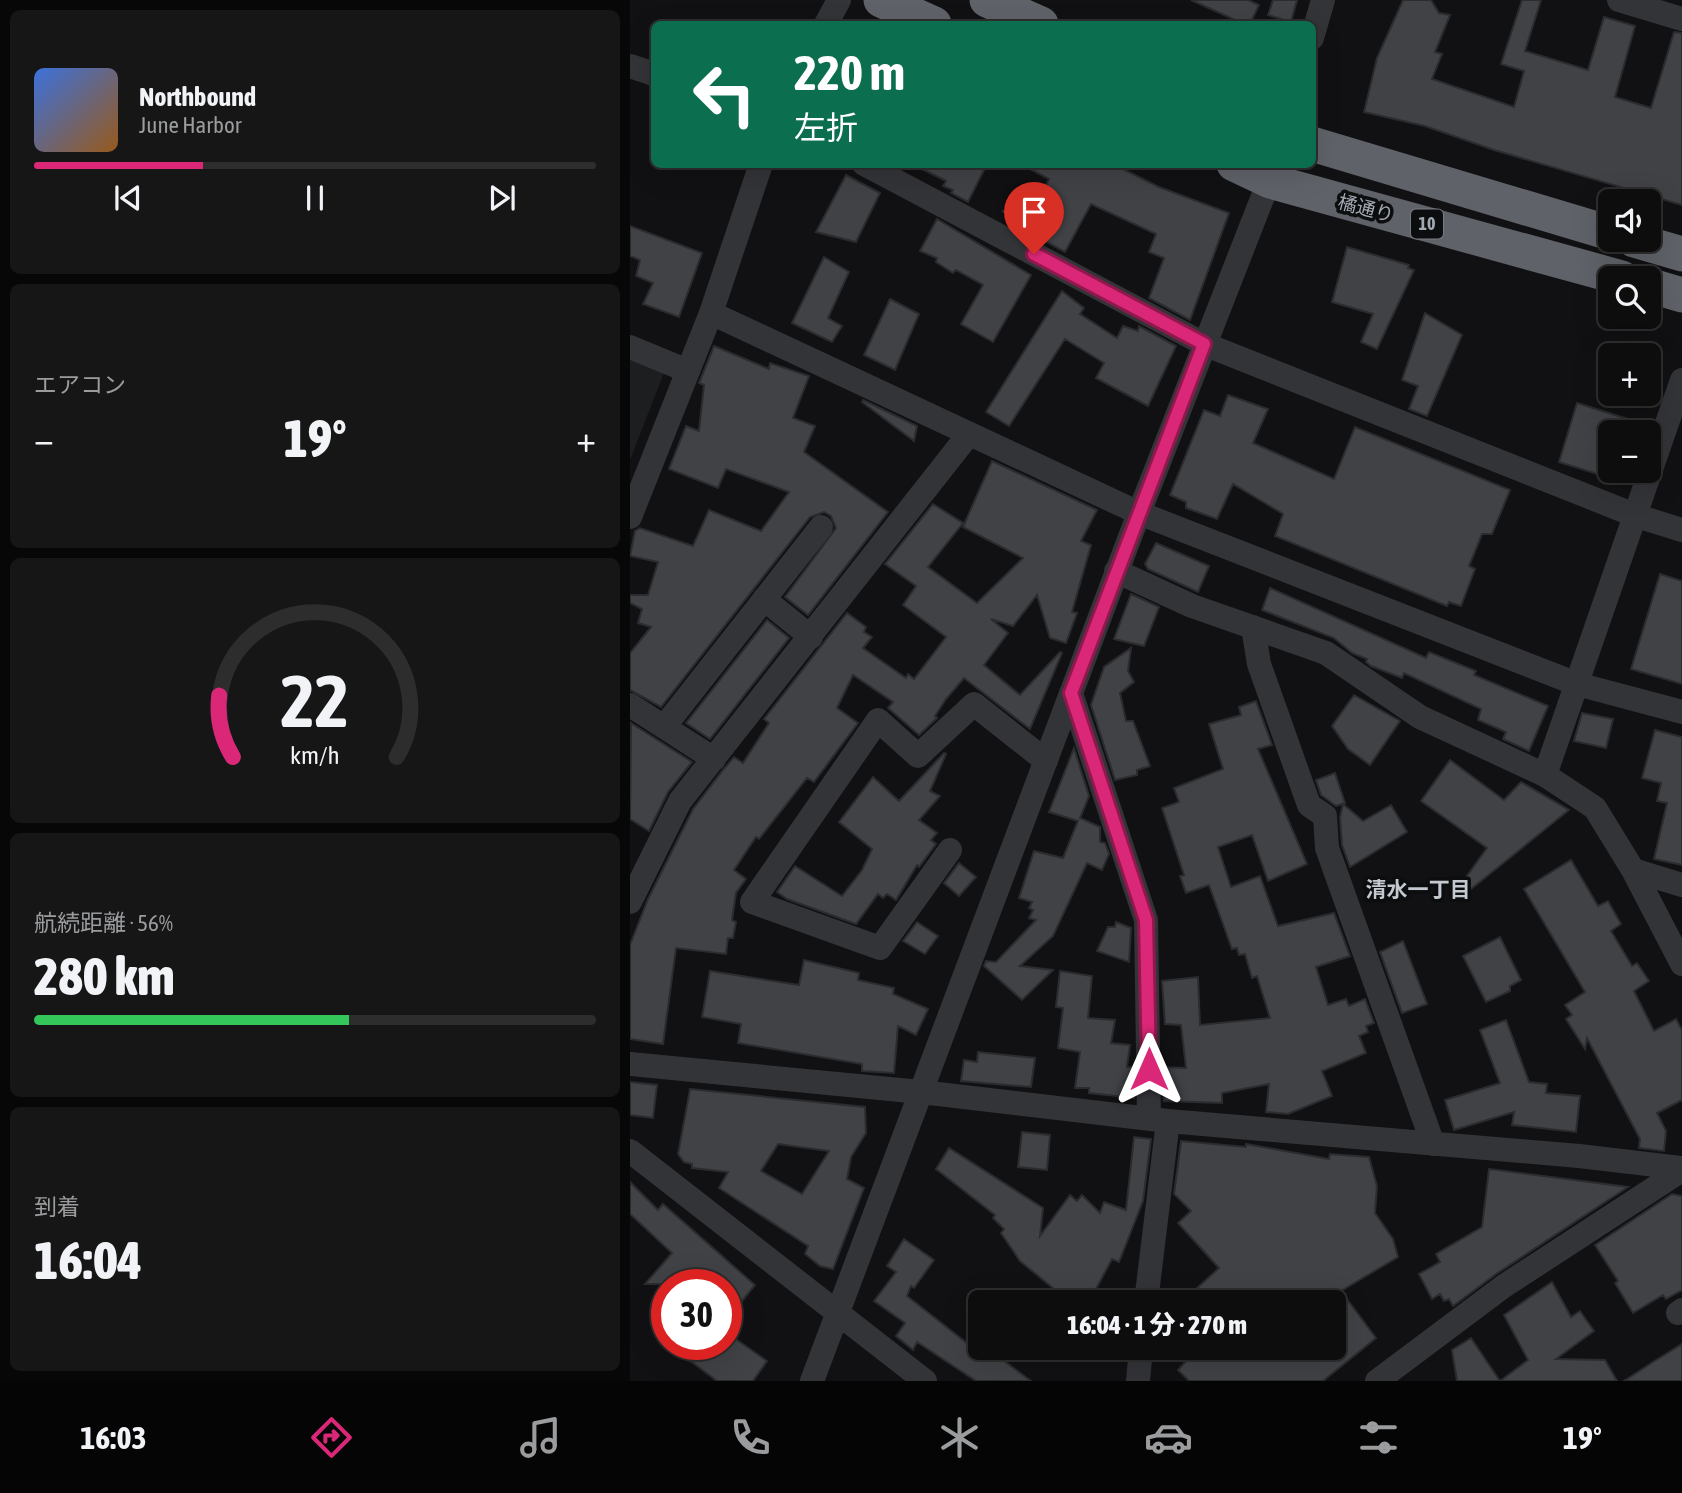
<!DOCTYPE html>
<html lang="ja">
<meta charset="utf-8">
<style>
body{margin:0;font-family:"Asap Condensed","Noto Sans JP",sans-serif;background:#161617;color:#f1f3f6;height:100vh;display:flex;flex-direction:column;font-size:26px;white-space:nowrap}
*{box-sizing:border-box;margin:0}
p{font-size:23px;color:#9a9c9e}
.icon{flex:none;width:38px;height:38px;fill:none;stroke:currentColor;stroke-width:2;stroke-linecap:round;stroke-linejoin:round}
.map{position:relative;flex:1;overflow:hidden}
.drawer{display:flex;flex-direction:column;gap:10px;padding:10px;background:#070708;width:630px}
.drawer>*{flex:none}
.guide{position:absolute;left:21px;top:21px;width:665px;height:147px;border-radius:10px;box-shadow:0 7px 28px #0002,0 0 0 2px #2d2d2e;background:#0b6e4f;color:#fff;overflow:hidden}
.fabs{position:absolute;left:968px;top:189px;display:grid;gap:14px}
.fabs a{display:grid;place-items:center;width:63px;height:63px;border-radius:10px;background:#0d0d0e;box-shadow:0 7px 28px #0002,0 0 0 2px #2d2d2e;font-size:35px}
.speed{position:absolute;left:21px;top:1269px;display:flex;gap:14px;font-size:35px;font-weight:700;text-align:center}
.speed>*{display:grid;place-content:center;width:91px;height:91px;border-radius:50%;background:#0d0d0e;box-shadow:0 7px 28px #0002,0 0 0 2px #2d2d2e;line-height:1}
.speed .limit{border:10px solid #d22;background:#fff;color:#111}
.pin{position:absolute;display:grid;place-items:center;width:60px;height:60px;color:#fff;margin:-72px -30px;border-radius:50% 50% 50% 0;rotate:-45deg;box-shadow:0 0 7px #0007}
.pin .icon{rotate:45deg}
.me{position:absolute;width:77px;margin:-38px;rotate:0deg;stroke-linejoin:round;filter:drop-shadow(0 0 5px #0008)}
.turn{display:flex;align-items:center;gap:24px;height:147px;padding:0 28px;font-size:32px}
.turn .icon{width:91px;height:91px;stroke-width:2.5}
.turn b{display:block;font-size:49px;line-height:60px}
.big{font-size:52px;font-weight:800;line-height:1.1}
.drawer .widget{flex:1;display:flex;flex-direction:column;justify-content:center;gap:10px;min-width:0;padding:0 24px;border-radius:10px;background:#161617}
.drawer .dial{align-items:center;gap:0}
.dial svg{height:182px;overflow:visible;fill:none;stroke:#2d2d2e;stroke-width:7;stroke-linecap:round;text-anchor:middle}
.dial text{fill:#f1f3f6;stroke:none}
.song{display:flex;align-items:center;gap:21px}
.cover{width:84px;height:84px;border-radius:10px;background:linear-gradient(135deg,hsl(220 70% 55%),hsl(30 70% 35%))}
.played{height:7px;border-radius:4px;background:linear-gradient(90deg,#db2777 30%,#2d2d2e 30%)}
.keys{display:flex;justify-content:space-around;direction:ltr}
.heat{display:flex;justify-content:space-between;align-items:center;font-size:38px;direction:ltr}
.charge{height:10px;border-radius:5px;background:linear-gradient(90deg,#34c759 56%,#2d2d2e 0)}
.trip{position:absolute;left:338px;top:1290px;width:378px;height:70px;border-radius:10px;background:#0d0d0e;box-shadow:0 7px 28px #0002,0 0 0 2px #2d2d2e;font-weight:800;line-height:70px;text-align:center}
.tabs{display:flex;height:112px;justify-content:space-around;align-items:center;background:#050506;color:#9a9c9e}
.tabs .icon{width:49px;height:49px}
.tabs .on{color:#db2777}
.tabs b{font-size:32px;color:#f1f3f6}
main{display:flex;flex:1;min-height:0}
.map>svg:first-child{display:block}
</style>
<main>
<section class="drawer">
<div class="widget">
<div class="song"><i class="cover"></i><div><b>Northbound</b><p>June Harbor</p></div></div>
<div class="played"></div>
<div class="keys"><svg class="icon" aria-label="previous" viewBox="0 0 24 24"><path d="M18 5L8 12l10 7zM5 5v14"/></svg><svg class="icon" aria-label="pause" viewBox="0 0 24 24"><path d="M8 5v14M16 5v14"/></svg><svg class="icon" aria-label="next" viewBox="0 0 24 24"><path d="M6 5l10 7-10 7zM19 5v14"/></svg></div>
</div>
<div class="widget"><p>エアコン</p>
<div class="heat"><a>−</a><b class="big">19°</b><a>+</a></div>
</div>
<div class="widget dial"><svg viewBox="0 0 100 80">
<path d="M14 69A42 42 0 1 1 86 69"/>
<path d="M14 69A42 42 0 0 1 8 42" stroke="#db2777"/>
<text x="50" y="56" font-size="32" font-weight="700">22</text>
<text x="50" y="72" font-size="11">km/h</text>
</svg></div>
<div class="widget"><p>航続距離 · 56%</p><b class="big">280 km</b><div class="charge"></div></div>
<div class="widget"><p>到着</p><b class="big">16:04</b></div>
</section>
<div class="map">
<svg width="1052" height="1381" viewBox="0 0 1052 1381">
<rect width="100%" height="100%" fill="#111113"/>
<!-- built -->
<path fill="#1d1e20" d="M0,355L35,370L0,460Z"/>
<!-- building -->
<path fill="#404246" stroke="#2b2c2f" stroke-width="2" fill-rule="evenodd" d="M561,0H618L629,5L620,24H614Z
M643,0H667L661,22L638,15Z
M773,0H801L809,13L820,15L805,52L812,54L802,79L884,107L894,71L871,64L892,0H911L895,51L958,70L974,17L1005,26L985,97L1021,108L1044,32L1052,33V205L864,150L795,126L734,112L747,58Z
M282,164H357L338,202L321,193L323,190L313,186L316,181Z
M391,164H483L529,187L599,213L560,320L519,298L534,258L519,252L526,234L461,204L435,252L404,235L407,230L372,211H402L419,179Z
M216,175L250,193L226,242L186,232Z
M307,219L401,275L363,342L331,324L353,285L326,270L323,273L306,262L307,258L290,251Z
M0,226L72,253L49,317L13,304L23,283L6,276L10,260L0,256Z
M717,247L779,265L778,268L784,270L747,349L731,342L743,314L702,302Z
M194,257L219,272L198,318L212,326L202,342L162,323Z
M432,291L454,308L450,314L487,338L493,326L508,331L509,326L546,346L518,406L466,378L474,363L435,339L379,426L356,412Z
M260,299L289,314L265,370L234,355Z
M795,313L832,335L797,416L779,409L788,386L772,380Z
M84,346L139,369L140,363L179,376L163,418L185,426L174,452L258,512L178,615L155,597L206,528L201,516L194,512L180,517L31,707L0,690V653L21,627L8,623L12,609L0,603V595H18L28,562L0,556L5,531L10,528L63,546L79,510L131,531L159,492L96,469L88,488L39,469L56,426L69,431L74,385L69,383Z
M598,395L638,409L623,443L704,479L725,427L880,490L862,534H852L839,566L845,569L831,606L819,602L817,606L645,536L653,514L603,484L587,519L556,508V502L540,495L574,410L590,416Z
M233,400L287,426L284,441L232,402Z
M947,403L1020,426L1018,432H980V478L929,462Z
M362,461L467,510L451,541L461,545L442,612L447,613L436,643L420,638L407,595L383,626L361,619L378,633L354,665L390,695L430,652L432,653L400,729L334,678L316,699L305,716L307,718L289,735L258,708L263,702L223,675L207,708L228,723L184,782L177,778L129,839L126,837L104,870L116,879L106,893L102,920L106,922L103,938H98L96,954L46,948L33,1044L0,1039V945L18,899L63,809L93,770L104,757L113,763L139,723L134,719L217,613L236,627L234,632L242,637L233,648L276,678L278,674L284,679L316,637L273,605L286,586L255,564L303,504L333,523L298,567L347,603L393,558L333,527Z
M526,543L579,566L568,592L518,569L515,564Z
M1030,574L1052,581V684L1001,669Z
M640,588L796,658L799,652L846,671L844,675L918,706L899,751L873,739L876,732L848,720L851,709L774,673L772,678L741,666L736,662L737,659L722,653L704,638L632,610Z
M501,594L529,607L514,646L484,639Z
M137,620L159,638L80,739L56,723Z
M501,648L498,671L504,682L490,693L496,721H503L520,766L507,770V775L485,780L461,705L474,667Z
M724,695L770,721L740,765L718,749L702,726Z
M626,701L642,745L628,749L677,864L638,881L622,835L588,847L601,887L630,876L648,926L704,913L720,956L686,967L698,1005L716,999L719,1006L735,999L744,1023L736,1026L738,1032L729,1036L736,1053L692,1071L702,1096L658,1114L636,1112L639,1084L592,1093V1103L534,1101L533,1067L556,1068L551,1025L535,1024L532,981L568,977L570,1025L640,1018L627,976L622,978L615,954L609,955L607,948L602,949L579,885L556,893L550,876L554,875L532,808L549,802L544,788L593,769L579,724L611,715L609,707Z
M952,713L983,719L976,748L944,741Z
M1,723L62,762L38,792L19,831L0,819Z
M1025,730L1052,737V865L1024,859L1037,803L1027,801L1031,783L1012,778Z
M444,748L459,796L450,818L470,827V842L475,843L479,854L472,870L457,863L423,936L390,966L423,970L392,1000L354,966L356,961L366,962L406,920L399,918L403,910L399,908L402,902L389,898L404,851L433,858L448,821L419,812Z
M314,753L316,754L300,791L310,796L289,820L307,833L301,840L306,844L289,867L287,865L266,900L257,894L253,898L248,894L226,924L157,899L147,892L165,866L212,896L232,870L242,849L209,822L243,777L269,801Z
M820,760L874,800L891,782L939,810L825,902L821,898L857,848L791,801Z
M705,773L715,803L706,806L691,795L686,780Z
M713,804L733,821L761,805L777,832L720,867L712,845L710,817Z
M941,860L968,906L978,901L991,924L981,931L1002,966L1007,963L1019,981L1004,991L1024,1031L1046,1019L1052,1030V1100L1027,1113L1036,1131L1034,1151L1009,1148L1010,1139L957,1038L955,1049L936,1019L942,1015L935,1005L955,992L894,889Z
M329,863L346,877L329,896L314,883Z
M287,922L308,936L295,954L273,941Z
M486,922L501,928L499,962L467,951L478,927H485Z
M870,937L891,980L880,986V991L856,1002L833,956Z
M773,941L797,1004L772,1013L750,952Z
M174,960L229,973L228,980L264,988L263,994L298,1009L286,1035L268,1026L264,1073L232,1071V1064L108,1043L111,1024L72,1017L80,971L169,985Z
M430,971L462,976L458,1018L485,1020L481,1043L500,1045L497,1067H503L504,1098L459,1093V1088H445L450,1052L428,1048L433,1008L426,1007Z
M876,1020L899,1082L917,1084L916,1093L950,1096L946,1132L882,1125L884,1112L824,1130L815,1100L870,1083L850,1030Z
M348,1052L405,1058L401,1087L331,1081L334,1060L347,1062Z
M0,1082L27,1085L23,1118L0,1115Z
M60,1089L235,1107L236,1133L221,1157L217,1179L234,1188L203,1269L190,1266L175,1254L178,1246L89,1188L98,1172L62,1168V1164L54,1162L48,1154ZM148,1144L199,1151L172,1194L131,1171Z
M392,1132L420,1135L417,1170L388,1167Z
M504,1137L521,1139L513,1201L489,1262L482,1259L459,1302H425L429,1293L390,1261L371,1233L374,1229L363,1218L365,1215L306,1169L319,1148L413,1208L410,1236L440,1195L447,1201L452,1195L470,1213L474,1202L496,1210Z
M551,1141L616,1147V1144L699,1159L700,1154L739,1157L747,1186L745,1213L763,1239L768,1257L711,1291L746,1338L693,1381H559L548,1370L568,1348H704V1302H580L567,1288L589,1268L548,1223L561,1211L544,1194Z
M859,1169L998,1187L866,1274L823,1306L819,1299L814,1301L810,1294L802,1299L789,1274L810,1262L806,1254L852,1227Z
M0,1182L28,1210L33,1204L125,1285L96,1321V1284H15L42,1253L0,1214Z
M1042,1194L1052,1196V1290L1036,1299L1033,1295L1003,1313L985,1283L988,1281L965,1245Z
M274,1239L304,1260L284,1288L281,1286L277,1296L337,1343L350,1323V1348H357L401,1381H346L287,1342L283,1350L266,1336L275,1323L244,1301L266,1272L257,1266Z
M922,1282L941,1317L950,1311L964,1331L926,1359L975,1360L987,1381H827L822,1350L841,1338L870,1381L898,1360L874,1315Z
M96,1332L137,1361L123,1381H87L38,1344H96Z
M1052,1344V1381H994L1023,1362Z"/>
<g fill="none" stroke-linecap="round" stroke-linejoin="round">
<!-- minor -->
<path stroke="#333438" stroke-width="24" d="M989,0L1052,19
M196,24L209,0
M682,38L693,0
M0,66L24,74
M234,164L574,344L1007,516L1052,530
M81,313L509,513L947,684L1052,712
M0,347L58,371
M0,517L81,313L131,164
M486,571L562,606L696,653L790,717L915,775L965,808L1003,870L1052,964
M134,599L181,637
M623,627L629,664L679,805L695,816L697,848L803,1144
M441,693L516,920L519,1119
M0,705L84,759
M34,727L191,527
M915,775L1052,380
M320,850L250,948L122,902L248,720L288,756L344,704L416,761
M1003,870L1052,885
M0,902L50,801L339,434
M0,1064L291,1092L538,1121L949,1156L1052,1168
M0,1151L295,1381
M516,1302L538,1121
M1048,1313L1052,1310
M182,1381L509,513L644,168
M508,1381L511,1348
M747,1381L874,1286L1052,1170"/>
<!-- highway -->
<path stroke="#5f6268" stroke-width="35" d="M251,0L304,24
M357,0L411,24
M682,144L980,233
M604,164L640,181L992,278
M1004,240L1052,254
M1018,285L1052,295"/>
</g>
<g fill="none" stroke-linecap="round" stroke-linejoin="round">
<!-- route casing -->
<g stroke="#8e194d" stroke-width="18">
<path id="route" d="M404,254L574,344L441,693L516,920L519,1069"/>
</g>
<!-- route -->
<use href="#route" stroke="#db2777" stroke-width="12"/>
</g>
<g text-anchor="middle" stroke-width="7" stroke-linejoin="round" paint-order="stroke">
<!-- shield labels -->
<rect fill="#0c0d0e" stroke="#767a82" stroke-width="2" x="781" y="209.5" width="32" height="29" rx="5"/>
<g font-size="18" font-weight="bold" fill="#a3a9b3">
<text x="797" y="230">10</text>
</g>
<!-- street labels -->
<g font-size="19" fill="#a3a9b3" stroke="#0c0d0e">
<text transform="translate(736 208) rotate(15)" y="7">橘通り</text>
</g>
<!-- neighbourhood labels -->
<g font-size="21" font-weight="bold" fill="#c4c8cf" stroke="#0c0d0e">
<text x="788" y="897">清水一丁目</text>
</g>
</g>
</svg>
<div class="fabs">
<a><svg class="icon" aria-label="sound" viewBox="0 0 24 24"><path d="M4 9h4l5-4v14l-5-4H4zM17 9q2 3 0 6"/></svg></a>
<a><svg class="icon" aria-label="search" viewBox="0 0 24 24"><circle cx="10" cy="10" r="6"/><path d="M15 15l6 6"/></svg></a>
<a>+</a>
<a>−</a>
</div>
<div class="speed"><div class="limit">30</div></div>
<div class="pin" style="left:404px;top:254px;background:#d93025"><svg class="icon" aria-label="arrive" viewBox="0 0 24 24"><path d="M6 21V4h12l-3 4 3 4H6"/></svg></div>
<svg class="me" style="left:519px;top:1069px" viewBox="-20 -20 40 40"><path d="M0-17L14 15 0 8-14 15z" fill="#db2777" stroke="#fff" stroke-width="4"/></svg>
<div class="trip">16:04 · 1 分 · 270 m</div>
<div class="guide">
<div class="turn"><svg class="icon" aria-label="left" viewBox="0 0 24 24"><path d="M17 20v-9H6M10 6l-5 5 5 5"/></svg><div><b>220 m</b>左折</div></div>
</div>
</div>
</main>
<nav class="tabs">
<b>16:03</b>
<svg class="icon on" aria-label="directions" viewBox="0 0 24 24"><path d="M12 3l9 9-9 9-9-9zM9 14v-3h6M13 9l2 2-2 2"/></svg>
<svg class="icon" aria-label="music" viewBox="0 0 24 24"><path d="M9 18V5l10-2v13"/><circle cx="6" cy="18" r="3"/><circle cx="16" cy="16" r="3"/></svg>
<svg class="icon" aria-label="phone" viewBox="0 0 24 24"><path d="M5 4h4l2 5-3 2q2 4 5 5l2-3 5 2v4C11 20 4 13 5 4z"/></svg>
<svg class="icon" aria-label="climate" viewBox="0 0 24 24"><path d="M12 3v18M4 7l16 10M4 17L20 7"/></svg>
<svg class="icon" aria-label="car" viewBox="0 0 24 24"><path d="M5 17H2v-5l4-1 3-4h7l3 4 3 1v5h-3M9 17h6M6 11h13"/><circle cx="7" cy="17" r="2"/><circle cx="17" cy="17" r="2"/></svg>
<svg class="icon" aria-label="filters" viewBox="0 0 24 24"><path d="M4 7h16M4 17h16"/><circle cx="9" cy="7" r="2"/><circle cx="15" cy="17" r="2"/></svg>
<b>19°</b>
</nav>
